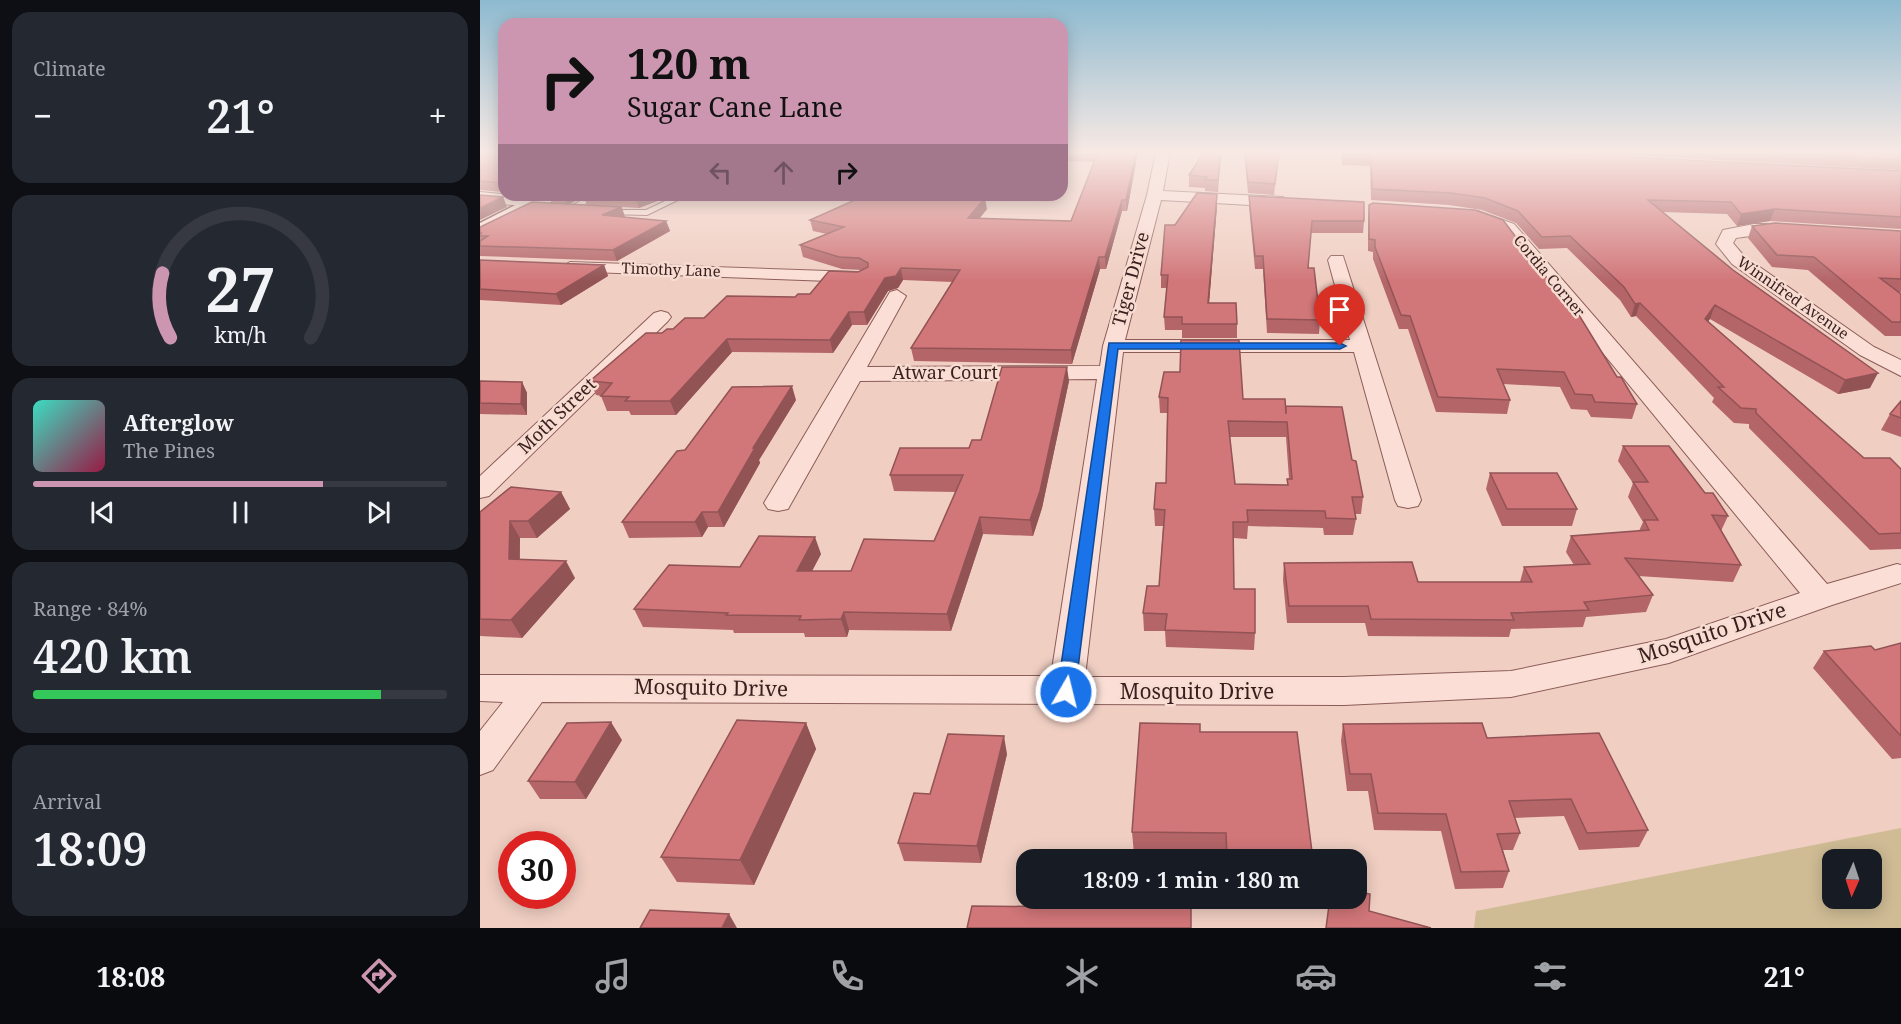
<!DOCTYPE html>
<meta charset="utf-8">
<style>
body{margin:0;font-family:"Noto Serif",serif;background:#242831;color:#f1f3f6;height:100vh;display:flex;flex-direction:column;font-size:22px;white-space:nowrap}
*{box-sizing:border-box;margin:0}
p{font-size:20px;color:#9ea1a6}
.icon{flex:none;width:33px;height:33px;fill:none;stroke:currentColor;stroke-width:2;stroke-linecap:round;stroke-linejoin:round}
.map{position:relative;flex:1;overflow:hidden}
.details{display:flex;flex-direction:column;gap:12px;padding:12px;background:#0d0f14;width:480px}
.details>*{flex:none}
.hud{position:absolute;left:18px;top:18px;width:570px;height:183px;border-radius:18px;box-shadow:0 3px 15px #0003;background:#cc96b1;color:#111;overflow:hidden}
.needle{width:39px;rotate:183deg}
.controls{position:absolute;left:1342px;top:849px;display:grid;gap:12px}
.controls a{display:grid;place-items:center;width:60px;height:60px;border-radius:12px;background:#171b24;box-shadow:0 3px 15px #0003;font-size:30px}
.speed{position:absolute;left:18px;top:831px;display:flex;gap:12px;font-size:30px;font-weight:700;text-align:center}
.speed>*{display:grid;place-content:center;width:78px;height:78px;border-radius:50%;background:#171b24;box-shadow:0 3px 15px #0003;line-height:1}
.speed .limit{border:9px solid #d22;background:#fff;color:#111}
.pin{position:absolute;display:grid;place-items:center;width:51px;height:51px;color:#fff;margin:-62px -26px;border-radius:50% 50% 50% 0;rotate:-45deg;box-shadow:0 0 6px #0007}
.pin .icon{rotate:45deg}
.me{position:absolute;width:66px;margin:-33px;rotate:8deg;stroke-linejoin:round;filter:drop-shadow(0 0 4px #0008)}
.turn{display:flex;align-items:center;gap:21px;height:126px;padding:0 30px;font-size:27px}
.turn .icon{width:78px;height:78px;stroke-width:2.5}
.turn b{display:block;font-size:42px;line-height:51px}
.lanes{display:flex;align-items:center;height:57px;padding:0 30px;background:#0003;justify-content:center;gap:30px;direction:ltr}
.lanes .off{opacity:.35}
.big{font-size:45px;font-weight:600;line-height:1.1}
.details .card{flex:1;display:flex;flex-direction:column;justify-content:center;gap:9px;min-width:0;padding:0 21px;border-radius:18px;background:#242831}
.details .dial{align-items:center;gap:0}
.dial svg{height:156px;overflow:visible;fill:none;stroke:#363941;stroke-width:7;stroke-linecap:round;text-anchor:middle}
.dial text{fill:#f1f3f6;stroke:none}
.song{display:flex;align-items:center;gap:18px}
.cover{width:72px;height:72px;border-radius:9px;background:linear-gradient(135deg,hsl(170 70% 55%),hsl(340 70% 35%))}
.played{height:6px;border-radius:3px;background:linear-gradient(90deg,#cc96b1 70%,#363941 70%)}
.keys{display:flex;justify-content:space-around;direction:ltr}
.heat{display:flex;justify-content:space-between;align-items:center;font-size:33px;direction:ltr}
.charge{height:9px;border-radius:4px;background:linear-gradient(90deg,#34c759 84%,#363941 0)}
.trip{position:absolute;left:536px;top:849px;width:351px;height:60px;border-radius:18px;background:#171b24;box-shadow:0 3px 15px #0003;font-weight:600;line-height:60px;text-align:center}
.tab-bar{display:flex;height:96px;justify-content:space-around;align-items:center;background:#090b0e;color:#9ea1a6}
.tab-bar .icon{width:42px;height:42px}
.tab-bar .selected{color:#cc96b1}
.tab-bar b{font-size:27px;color:#f1f3f6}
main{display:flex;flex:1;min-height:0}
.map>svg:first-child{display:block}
</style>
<main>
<section class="details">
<div class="card"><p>Climate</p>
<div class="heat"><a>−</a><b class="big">21°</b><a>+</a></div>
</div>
<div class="card dial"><svg viewBox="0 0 100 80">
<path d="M14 69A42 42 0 1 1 86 69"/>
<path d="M14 69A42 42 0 0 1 10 36" stroke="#cc96b1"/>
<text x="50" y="56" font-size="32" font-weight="700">27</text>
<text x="50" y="72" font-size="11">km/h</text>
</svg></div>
<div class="card">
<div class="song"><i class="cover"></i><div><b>Afterglow</b><p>The Pines</p></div></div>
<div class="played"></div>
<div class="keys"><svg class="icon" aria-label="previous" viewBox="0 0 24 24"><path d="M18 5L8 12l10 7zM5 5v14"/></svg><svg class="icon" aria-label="pause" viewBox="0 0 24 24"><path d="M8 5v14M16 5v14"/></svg><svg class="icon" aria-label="next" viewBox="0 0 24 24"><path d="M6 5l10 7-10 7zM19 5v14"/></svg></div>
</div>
<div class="card"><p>Range · 84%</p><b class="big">420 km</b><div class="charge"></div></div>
<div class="card"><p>Arrival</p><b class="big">18:09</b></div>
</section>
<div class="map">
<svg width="1421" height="928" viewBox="0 0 1421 928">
<rect width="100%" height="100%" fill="#f0cec2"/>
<!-- green -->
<path fill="#cfbc95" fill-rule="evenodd" d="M1421,828V928H994L996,911ZM1353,860H1392V898H1353Z"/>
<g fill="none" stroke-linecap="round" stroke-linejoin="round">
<!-- lane casing -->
<g stroke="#8b5c58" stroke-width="2">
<path id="lane" d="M111,195H121L91,212L84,210Z
M198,195H208L167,215L126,214L122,212L126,210H166Z"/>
</g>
<!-- street casing -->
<g stroke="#8b5c58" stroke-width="2">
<path id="street" d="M676,152H690L683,191L803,197L811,202L803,207L681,200L645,340H870L848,260L851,256H863L941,500L938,506L928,508L918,506L915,500L874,352H643L605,677H864L1031,671L1186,639L1320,593L1022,230L992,219L990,216L992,213L998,211L1034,224L1347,584L1417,564L1421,565V583L1352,605L1189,663L1031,697L864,705L62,702L13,770L0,775V731L23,702L0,701V675L571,676L617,379L380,381L308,509L298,511L288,509L284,503L410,292L417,290L426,296L387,367L620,366L623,346L667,195Z
M0,192L57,197L65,202L57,207L0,202Z
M1274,224H1304L1312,229C1306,236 1268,235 1256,238L1253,243L1264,256L1394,347L1421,360V376L1380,355L1252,264L1236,244L1243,230Z
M90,262L377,272L386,277L377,282L84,271L81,267Z
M181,311L188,313L191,317L188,321L9,496L0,498V476L174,313Z"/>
</g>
<!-- secondary casing -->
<g stroke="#6d3e3b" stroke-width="3">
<path id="secondary" d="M55,195H80L77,199L0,237V223Z"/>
</g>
<!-- lane -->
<use href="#lane" fill="#fbdfd6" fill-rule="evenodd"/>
<!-- street -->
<use href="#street" fill="#fbdfd6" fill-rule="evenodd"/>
<!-- secondary -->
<use href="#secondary" fill="#fbdfd6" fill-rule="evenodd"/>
</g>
<!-- wall -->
<path fill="#b46568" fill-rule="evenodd" d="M0,152L24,153V192L0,190Z
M582,152H658L647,211H642L626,269H620L592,364L434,361L431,348L473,282L423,280L418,288L408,291L387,325H372L353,353L252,352L196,415H151L149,411H127L121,396L116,395L110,381L182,333L224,318L330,294L382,270L362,269L323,257L320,245L347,234L333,231L330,220L507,209L499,219L591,221L614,162L582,161Z
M741,152L738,192L725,191V188L709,187V175Z
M764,152H799L794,195L768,193Z
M862,152H1051L1421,171V229L1290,221L1257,226L1247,214L1182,212L1390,388L1358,394L1230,319L1228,321L1384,458L1421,469V549L1390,550L1269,428V424L1254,423L1232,402L1234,398L1156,316L1151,317L1140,300L1087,248L1059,249L1036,223L1002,210L969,205L891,200L890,166L862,165Z
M1091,152H1421V170Z
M68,195H184L185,198L159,208L142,207L145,217H144L186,221L190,231L137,261L0,256V233L72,203ZM104,197L107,205L89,204Z
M769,196L884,221L883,233H831L828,268L840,320L839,334L787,333L783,269H775L769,207Z
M889,205L1137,377L1157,404L1152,419L1111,417L1107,410L1091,409L1080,387L1023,384L1030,400L1027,414L956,412L928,329H919L893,259V252L888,251V217Z
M737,206L729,303L757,324V338H702V330H685L684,317L687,288H681V275L695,225Z
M1272,226L1421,231V292H1419L1421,294V336H1405L1328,270L1292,267L1268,238Z
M0,260L124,265L128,276L81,305L0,300Z
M0,381L42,382L47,393V415L0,414Z
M589,381L562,508L553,536L503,534L471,631L369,630L367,637H325L324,633H254L253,630L163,627L154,609L260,567L341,554L332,571H371L454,541L476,492L414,491L410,475L489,448Z
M679,397L763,399L806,408L872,460L883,497L881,514H875L876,519L873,535H844L843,528L768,526L767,539L754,538V589L775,633L774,650L686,647L685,631H664L663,613L679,586L683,526H675L674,509L686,483L687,413H680ZM750,437H806L809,479H807V485L755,484Z
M316,400L279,460L280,463L244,527H228L222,537L149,538L142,522L205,450Z
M1421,401V437L1401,430L1410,414Z
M1143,446L1225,493L1248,516L1241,531L1261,565L1253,582L1158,576L1173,595L1166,612L1106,617L1103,627L1031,629L1029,637L888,636L885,623H807L803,580L804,563L938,582H1040L1044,567L1094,565L1086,552L1091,536L1159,531L1163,522L1148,497L1153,483L1138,461Z
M1010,473L1097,509L1092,526H1022L1006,489Z
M81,492L90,509L57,538H40V559L95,578L42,638L0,636V512Z
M1421,643V758L1412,759L1333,668L1344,651L1395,650Z
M326,723L336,749L274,885L197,882L181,857Z
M863,724L1007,738L1168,830L1159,847L1099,850L1084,816L1034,818L1040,833L1033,850H1023L1029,871L1023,888L975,889L961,831L894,830L888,791H867L861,741Z
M720,732L833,860H745V856L654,854L652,832Z
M142,740L106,799H60L48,781Z
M527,754L501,863L424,861L418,843L450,794Z"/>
<!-- shaded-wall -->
<path fill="#925355" d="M656,152H658L647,211L646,200Z
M737,194V206L728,316V303Z
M83,195H103L104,197L87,205Z
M159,195H184L185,198L159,208L155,196Z
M23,197L27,207L0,220V208Z
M505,198L507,209L490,230L488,218Z
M642,200V211L626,269L625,257Z
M141,207L145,217L126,225L122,215Z
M1295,209L1290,221L1257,226L1261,214Z
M186,221L190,231L137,261L133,250Z
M619,257L620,269L592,364L591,350Z
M124,265L128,276L81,305L76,294Z
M421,268L423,280L418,288L408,291L387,325L384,312L405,278Z
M1160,303L1156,316L1151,317L1155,304Z
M1235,305L1230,319L1220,332L1225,319Z
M369,312L372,325L353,353L350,340Z
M247,339L252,352L196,415L190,401Z
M587,367L589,381L562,508L553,536L550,520Z
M1398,373L1390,388L1358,394L1365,380Z
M42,382L47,393V415L41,404Z
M312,386L316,400L279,460L280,463L244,527L238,512L273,448Z
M81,492L90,509L57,538L48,521Z
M222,512L228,527L222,537L215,522Z
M500,517L503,534L471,631L467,614Z
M30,521L40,538L39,576L29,559Z
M335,537L341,554L323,588L317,571Z
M86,561L95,578L42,638L31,620Z
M364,612L369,630L367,637L361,619Z
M131,722L142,740L106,799L95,782Z
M326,723L336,749L274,885L260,860Z
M524,736L527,754L501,863L497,846Z
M249,914L257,928H242Z"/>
<!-- building -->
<path fill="#d17679" stroke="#925355" stroke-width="1.5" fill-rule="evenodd" d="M0,152L24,153V183L0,181Z
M618,152H656L646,200H642L625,257H619L591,350L431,348L480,270L421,268L416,276L405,278L384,312H369L350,340L247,339L190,401H145L149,397L121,396L132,383L110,381L166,333H182L187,329H193L205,318H224L247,296L315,297L318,294H330L349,271L378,272L388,267V263L379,258L359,257L320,245L364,227L330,220L386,195H470L505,198L488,218L591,221Z
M724,152H741L738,180H725L727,177L709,175Z
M765,152H799L795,184L768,182Z
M863,152H1051L1421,171V217L1295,209L1261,214L1251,202L1168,200L1253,270L1398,373L1365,380L1235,305L1225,319L1384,458H1410L1421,469V533L1399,534L1276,413V409L1261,408L1238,387H1244L1160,303L1155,304L1144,287L1090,236L1062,237L1038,211L1005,198L971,193L892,189L891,155L863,154Z
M1284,152H1419L1421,153V160Z
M717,193L737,194L728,303H756L757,324H702V317H684L688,275H681L685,225H695Z
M0,195L23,197L0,208Z
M128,195H159L155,196Z
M769,196L884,202V221H832L828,268H834L840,320L787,319L783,256H775Z
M52,202L141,207L122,215L186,221L133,250L0,246V241L8,236H0V234L2,233H0V227Z
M893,203L995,210L1023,220L1091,310L1099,315L1137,377H1141L1157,404L1115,402L1112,395L1095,394L1084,372L1017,369L1030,400L958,397L930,316L921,315L895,247V240L889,239V205Z
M1295,223L1421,231V279L1400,278L1421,294V322H1412L1334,257L1297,255L1272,226Z
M0,260L124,265L76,294L0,289Z
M701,340H759L763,399H805L806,414V406L862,407L872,460L876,461L883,497H872L876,519L846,518L845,511L767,510L768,522H753L754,589H775V633L685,630L687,614L663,613L667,586H679L685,510L674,509L676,483H686L688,398L679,397L684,372H700ZM748,421L807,422L812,479H807L808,485L755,484Z
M522,367H587L560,491L550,520L500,517L467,614L364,612L361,619L319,620L321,616L246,615L248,613L154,609L189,565L260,567L279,536L335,537L317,571H371L384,539L454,541L483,475H410L420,448H489L492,440H501Z
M0,381L42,382L41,404L0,403Z
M312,386L273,448H275L238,512H222L215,522H142L197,451L205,450L252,387Z
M1421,401V418L1410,414Z
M1143,446H1189L1225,493H1233L1248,516L1232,515L1261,565L1145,558L1173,595L1104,602L1109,610L1031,613L1034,620L891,619L888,606H809L804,563L932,562L938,582H1052L1044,567L1110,564L1091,536L1169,530L1164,520H1178L1153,482H1168Z
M1010,473H1077L1097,509H1027Z
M31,487L81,492L48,521H30L29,559L86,561L31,620L0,619V512Z
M1421,643V736L1344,651L1391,646L1395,650Z
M257,720L326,723L260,860L181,857Z
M131,722L95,782L48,781L87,723Z
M660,723L720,724V732H817L833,860H747L746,833L652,832Z
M1002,723L1007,738L1119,733L1168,830L1107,833L1091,799L1029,801L1040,833L1017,834L1029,871L981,872L966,814L898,813L891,774H870L863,724Z
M468,734L524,736L497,846L418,843L434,793L450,794Z
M876,891L890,894L889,911L951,928H846L850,898H876Z
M613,898H711V928H487L492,906L612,907Z
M170,910L249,914L242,928H160Z"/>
<!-- sky -->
<linearGradient id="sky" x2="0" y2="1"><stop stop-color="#8dbad0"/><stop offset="0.54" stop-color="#f8e9e4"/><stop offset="1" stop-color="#f8e9e4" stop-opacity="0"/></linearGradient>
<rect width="1421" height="282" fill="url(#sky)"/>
<!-- route -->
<path fill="#1a73e8" stroke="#114b97" stroke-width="1.5" d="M629,343H860L866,346L860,349H638L595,692L593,697L586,699L580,697L577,692Z"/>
<g text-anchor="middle" stroke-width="5" stroke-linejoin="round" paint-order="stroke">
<!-- far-street labels -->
<g font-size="15" fill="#3a1e1d" stroke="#f7dcd2">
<text transform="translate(191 270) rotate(2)" y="5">Timothy Lane</text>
<text transform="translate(1069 276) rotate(50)" y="5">Cordia Corner</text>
<text transform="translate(1313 298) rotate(35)" y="5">Winnifred Avenue</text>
</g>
<!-- street labels -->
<g font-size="18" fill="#3a1e1d" stroke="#f7dcd2">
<text transform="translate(651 279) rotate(-75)" y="6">Tiger Drive</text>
<text x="465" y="379">Atwar Court</text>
<text transform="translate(77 416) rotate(-44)" y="6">Moth Street</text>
</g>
<!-- near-street labels -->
<g font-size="21" fill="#3a1e1d" stroke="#f7dcd2">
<text transform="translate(1232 633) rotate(-18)" y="7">Mosquito Drive</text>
<text transform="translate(231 688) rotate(1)" y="7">Mosquito Drive</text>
<text x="717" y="699">Mosquito Drive</text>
</g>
</g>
</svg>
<div class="controls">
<a><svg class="needle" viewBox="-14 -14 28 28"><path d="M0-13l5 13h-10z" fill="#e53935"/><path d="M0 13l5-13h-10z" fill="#9ea1a6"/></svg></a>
</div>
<div class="speed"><div class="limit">30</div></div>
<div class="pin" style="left:860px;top:346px;background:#d93025"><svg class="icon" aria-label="arrive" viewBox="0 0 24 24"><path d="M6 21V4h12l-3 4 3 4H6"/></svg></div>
<svg class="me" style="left:586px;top:692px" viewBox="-20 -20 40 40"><circle r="17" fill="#1a73e8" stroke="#fff" stroke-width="3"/><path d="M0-11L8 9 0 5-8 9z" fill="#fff"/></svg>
<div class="trip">18:09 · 1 min · 180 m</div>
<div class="hud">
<div class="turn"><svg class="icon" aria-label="right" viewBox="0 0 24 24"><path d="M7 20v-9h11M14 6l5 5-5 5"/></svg><div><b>120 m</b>Sugar Cane Lane</div></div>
<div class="lanes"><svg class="icon off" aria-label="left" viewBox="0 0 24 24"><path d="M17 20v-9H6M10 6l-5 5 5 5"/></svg><svg class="icon off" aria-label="ahead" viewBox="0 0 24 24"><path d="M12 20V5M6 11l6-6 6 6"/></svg><svg class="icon" aria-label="right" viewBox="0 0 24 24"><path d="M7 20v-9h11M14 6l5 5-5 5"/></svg></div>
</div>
</div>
</main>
<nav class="tab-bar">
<b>18:08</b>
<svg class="icon selected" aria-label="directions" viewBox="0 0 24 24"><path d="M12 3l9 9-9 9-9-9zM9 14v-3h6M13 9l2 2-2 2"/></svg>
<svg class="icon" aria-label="music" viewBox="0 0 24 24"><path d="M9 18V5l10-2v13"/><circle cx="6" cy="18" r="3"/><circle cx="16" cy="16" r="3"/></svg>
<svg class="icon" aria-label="phone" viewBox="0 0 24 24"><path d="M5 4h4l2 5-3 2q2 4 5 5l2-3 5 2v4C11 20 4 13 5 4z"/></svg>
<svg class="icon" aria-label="climate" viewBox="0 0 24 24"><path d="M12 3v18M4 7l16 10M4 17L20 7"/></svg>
<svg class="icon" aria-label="car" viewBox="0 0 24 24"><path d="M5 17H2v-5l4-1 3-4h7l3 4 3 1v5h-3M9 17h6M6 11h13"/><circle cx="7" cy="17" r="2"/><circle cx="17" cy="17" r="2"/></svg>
<svg class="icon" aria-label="filters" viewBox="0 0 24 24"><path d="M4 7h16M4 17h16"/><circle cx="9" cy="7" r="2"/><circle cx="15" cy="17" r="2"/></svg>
<b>21°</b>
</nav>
